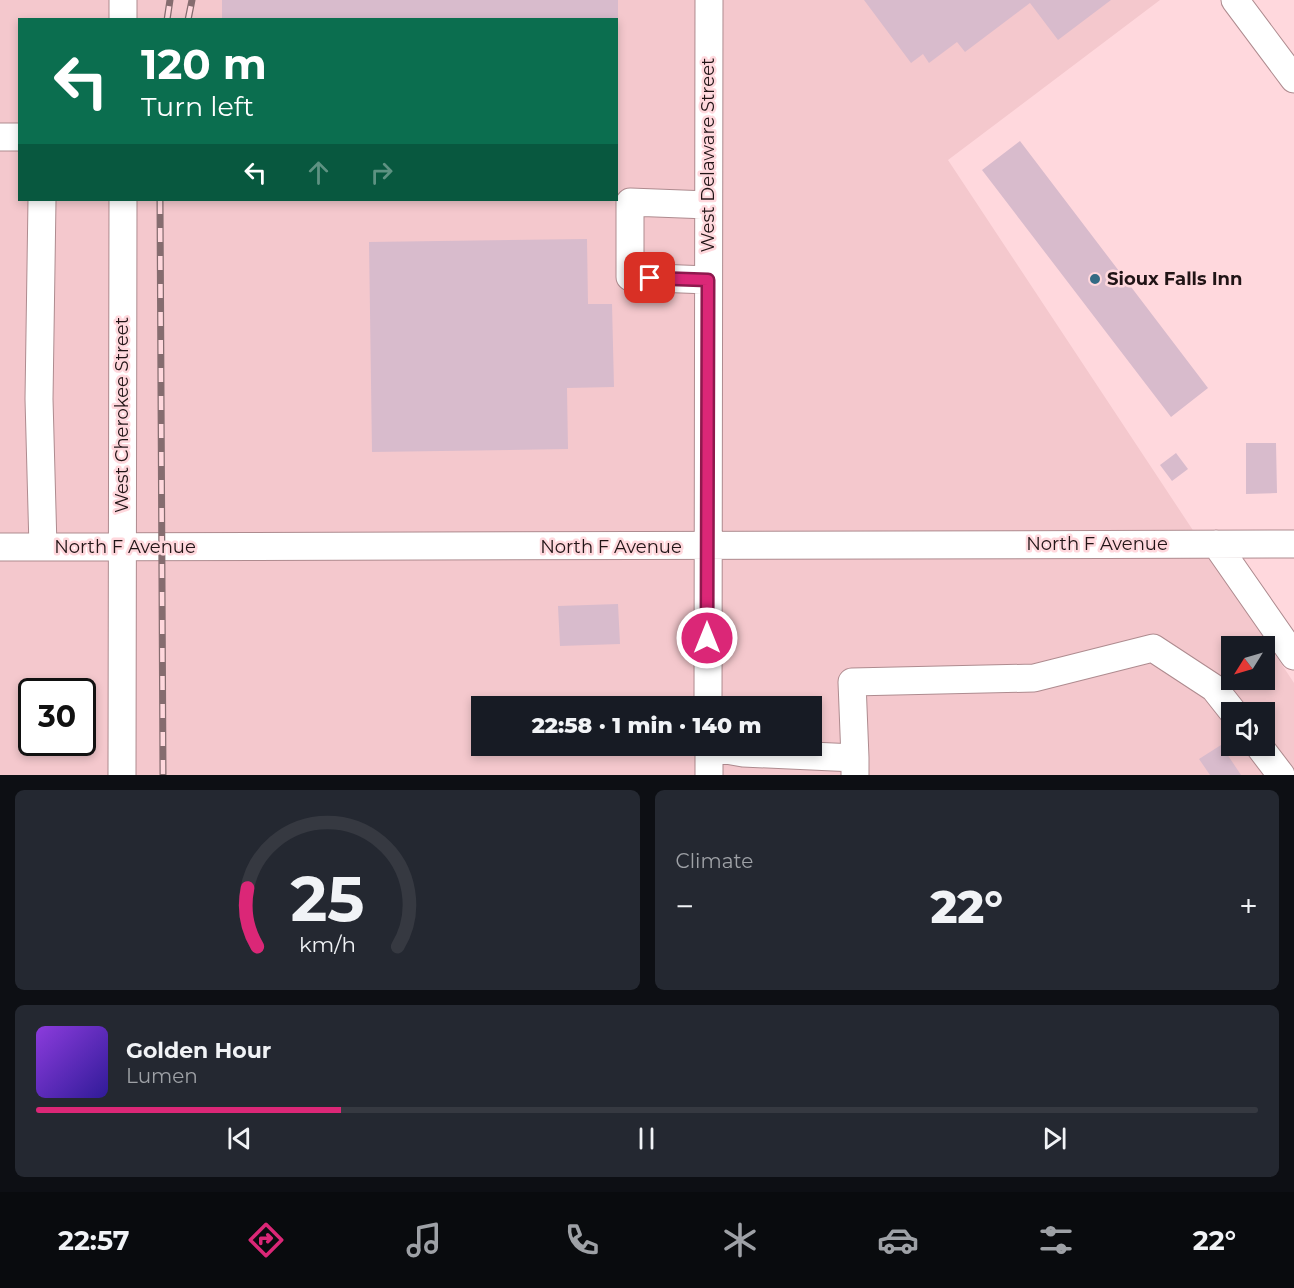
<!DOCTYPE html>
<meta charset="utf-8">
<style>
body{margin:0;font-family:Montserrat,sans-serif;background:#242831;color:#f1f3f6;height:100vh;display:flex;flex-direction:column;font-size:22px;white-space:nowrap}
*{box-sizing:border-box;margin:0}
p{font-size:20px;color:#9ea1a6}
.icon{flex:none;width:33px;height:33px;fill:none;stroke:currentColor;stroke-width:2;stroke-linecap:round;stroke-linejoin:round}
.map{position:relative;height:775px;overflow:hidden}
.details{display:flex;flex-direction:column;gap:15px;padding:15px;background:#0d0f14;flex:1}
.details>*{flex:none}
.top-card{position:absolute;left:18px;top:18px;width:600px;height:183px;border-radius:0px;box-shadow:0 3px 9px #0003;background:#0b6e4f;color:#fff;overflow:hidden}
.needle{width:39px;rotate:233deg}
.controls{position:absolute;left:1221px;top:636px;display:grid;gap:12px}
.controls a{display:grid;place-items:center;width:54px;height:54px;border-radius:0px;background:#171b24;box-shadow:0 3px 9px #0003;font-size:30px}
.speed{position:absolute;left:18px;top:678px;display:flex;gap:12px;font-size:30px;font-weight:700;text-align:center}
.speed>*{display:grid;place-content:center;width:78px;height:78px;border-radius:50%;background:#171b24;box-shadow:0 3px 9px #0003;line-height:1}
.speed .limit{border:3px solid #111;border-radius:9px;background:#fff;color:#111}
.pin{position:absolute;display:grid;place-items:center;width:51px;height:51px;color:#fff;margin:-26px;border-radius:12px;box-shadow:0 3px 9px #0006}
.me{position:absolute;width:66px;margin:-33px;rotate:0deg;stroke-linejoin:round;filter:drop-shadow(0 0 4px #0008)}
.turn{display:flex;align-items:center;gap:21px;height:126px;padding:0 24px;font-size:27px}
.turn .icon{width:78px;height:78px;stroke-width:2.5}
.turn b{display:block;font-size:42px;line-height:51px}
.lanes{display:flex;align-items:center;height:57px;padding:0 24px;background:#0003;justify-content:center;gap:30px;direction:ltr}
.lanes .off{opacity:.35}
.big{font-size:45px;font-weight:800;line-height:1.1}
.details .widget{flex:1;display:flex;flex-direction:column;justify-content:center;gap:9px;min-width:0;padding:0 21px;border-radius:9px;background:#242831}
.details .dial{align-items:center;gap:0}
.dial svg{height:156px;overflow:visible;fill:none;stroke:#363941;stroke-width:7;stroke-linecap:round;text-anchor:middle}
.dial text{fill:#f1f3f6;stroke:none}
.song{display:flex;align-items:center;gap:18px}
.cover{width:72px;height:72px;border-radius:9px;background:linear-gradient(135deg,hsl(270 70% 55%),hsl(250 70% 35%))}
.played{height:6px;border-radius:3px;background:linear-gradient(90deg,#db2777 25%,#363941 25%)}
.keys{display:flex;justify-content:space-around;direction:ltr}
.heat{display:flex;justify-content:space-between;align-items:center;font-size:33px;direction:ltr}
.details .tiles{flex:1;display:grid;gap:15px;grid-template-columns:1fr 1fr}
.widget:last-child{grid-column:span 2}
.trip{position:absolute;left:471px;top:696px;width:351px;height:60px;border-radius:0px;background:#171b24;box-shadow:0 3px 9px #0003;font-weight:800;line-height:60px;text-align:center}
.tabs{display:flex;height:96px;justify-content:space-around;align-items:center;background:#090b0e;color:#9ea1a6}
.tabs .icon{width:42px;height:42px}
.tabs .on{color:#db2777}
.tabs b{font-size:27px;color:#f1f3f6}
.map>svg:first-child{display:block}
</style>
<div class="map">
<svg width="1294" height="775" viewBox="0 0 1294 775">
<rect width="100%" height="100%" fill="#ffd8dd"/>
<!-- built -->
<path fill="#f4c8cd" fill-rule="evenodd" d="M0,0H1160L948,160L1294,683V775H0ZM20,20H616V200H20ZM1232,646H1264V680H1232ZM32,692H82V742H32ZM482,706H812V746H482ZM1232,712H1264V746H1232Z"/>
<!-- building -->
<path fill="#d8bbcc" d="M222,0H618V20H222Z
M864,0H1111L1058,40L1030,3L965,52L957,42L929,63L923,54L911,63Z
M1020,141L1208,388L1171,417L982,170Z
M587,239L588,304H612L614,387L567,388L568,449L372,452L369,242Z
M1246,443H1276L1277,493L1246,494Z
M1176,453L1188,469L1172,481L1160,465Z
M618,604L620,644L560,646L558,606Z
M1221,745L1241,775H1210L1199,759Z"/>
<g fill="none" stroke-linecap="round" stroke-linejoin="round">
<!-- minor casing -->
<g stroke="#ae8b8f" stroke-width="29">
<path id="minor" d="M123,0V20
M1235,0L1294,79
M0,137H20
M42,200L39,399L43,547
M708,280L630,277V202L708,205
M1216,544L1294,656
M0,547L1294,544
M708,706L709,0
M709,746V775
M1259,746L1281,775
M709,747L743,753L855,758V775
M855,758L852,682L1034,678L1153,648L1214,688L1233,712
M122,775L123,200"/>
</g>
<!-- minor -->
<use href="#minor" stroke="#fff" stroke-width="27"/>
<!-- rail casing -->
<g stroke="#856c6f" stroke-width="7">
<path id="rail" d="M167,20L170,0
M188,20L192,0
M160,200L163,775"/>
</g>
<!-- rail -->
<use href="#rail" stroke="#ffd8dd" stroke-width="4.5" stroke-dasharray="14" stroke-linecap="butt"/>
</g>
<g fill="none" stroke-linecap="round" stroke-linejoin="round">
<!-- route casing -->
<g stroke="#8e194d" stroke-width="15">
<path id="route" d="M650,278L708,280L707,638"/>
</g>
<!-- route -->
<use href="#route" stroke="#db2777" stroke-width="10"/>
</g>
<!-- markers -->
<circle fill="#336a84" stroke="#ffd8dd" stroke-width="2" cx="1095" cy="279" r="6"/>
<g text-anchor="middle" stroke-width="5" stroke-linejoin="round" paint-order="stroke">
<!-- street labels -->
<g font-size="18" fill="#211416" stroke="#ffd8dd">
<text transform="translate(708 155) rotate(-90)" y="6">West Delaware Street</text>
<text transform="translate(122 415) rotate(-90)" y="6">West Cherokee Street</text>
<text x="1097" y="550">North F Avenue</text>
<text x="125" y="553">North F Avenue</text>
<text x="611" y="553">North F Avenue</text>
</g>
<!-- poi labels -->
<g font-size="18" font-weight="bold" fill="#211416" stroke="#ffd8dd" text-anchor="start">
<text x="1107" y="285">Sioux Falls Inn</text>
</g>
</g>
</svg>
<div class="controls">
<a><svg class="needle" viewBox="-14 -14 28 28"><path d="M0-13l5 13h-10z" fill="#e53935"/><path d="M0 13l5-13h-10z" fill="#9ea1a6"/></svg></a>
<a><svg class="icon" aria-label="sound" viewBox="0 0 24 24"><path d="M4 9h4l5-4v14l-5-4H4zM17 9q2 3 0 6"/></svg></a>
</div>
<div class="speed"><div class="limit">30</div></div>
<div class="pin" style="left:650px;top:278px;background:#d93025"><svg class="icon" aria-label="arrive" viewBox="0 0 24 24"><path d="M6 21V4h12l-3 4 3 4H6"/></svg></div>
<svg class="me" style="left:707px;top:638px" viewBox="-20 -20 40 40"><circle r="17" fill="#db2777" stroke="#fff" stroke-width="3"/><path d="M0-11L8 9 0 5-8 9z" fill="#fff"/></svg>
<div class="trip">22:58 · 1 min · 140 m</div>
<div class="top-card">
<div class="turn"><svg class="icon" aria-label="left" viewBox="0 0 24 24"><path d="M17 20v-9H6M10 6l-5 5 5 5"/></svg><div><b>120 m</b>Turn left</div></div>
<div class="lanes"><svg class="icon" aria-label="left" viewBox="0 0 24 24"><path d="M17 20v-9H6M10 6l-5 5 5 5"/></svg><svg class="icon off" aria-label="ahead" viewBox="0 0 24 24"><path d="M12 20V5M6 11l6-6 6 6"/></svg><svg class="icon off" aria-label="right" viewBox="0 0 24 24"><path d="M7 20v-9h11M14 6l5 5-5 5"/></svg></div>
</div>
</div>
<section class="details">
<div class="tiles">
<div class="widget dial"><svg viewBox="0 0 100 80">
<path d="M14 69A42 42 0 1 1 86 69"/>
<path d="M14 69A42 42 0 0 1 9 39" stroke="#db2777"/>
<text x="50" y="56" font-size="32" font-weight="700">25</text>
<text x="50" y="72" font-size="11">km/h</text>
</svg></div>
<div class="widget"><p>Climate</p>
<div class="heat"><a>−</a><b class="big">22°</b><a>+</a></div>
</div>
<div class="widget">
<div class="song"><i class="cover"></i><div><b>Golden Hour</b><p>Lumen</p></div></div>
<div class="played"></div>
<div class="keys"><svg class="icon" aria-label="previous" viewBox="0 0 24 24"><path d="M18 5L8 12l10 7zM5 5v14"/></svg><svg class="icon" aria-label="pause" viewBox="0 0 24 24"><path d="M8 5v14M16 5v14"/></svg><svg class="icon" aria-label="next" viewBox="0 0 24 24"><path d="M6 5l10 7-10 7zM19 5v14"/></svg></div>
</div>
</div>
</section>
<nav class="tabs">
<b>22:57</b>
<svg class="icon on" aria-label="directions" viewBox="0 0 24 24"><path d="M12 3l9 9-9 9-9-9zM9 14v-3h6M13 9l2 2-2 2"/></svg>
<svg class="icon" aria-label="music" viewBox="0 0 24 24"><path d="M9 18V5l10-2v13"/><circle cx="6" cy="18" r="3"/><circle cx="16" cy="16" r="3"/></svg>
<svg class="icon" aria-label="phone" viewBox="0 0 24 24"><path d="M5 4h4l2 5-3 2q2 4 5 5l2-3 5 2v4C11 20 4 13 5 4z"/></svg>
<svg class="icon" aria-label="climate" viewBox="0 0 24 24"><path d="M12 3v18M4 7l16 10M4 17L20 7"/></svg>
<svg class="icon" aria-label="car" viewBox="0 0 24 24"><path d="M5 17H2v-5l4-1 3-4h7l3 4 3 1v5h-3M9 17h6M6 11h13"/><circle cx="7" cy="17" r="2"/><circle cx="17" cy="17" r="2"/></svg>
<svg class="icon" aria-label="filters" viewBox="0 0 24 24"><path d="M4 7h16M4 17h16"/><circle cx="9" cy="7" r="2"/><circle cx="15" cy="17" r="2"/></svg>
<b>22°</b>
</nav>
